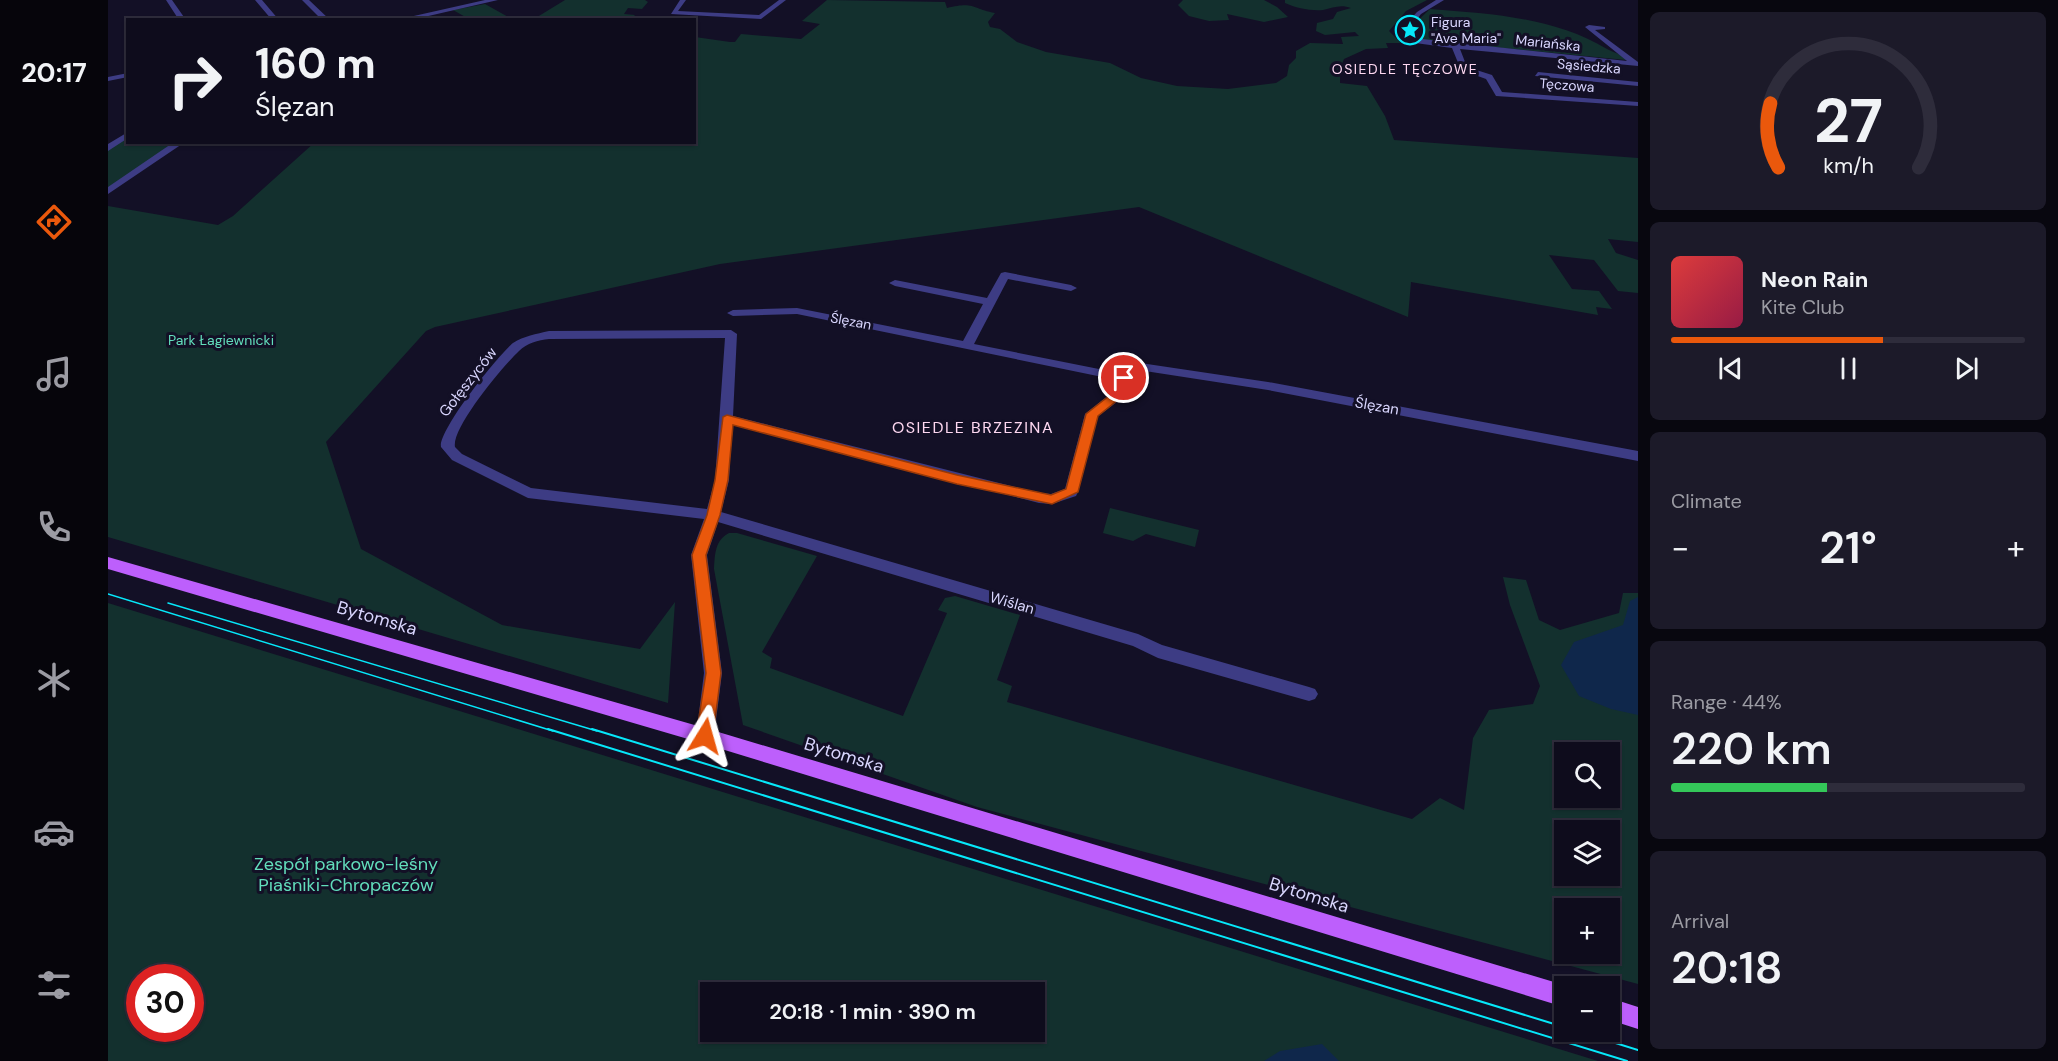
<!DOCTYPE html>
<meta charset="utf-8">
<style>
body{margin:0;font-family:"DM Sans",sans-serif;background:#1c1a29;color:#f1f3f6;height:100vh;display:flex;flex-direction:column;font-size:22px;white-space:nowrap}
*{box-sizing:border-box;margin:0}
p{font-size:20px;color:#9b9ba3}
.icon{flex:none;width:33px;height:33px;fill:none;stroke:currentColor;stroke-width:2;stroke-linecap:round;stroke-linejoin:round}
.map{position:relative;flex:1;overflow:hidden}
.side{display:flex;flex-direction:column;gap:12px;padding:12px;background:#08070f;width:420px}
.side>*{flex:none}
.banner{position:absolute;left:18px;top:18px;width:570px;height:126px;border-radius:0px;box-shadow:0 2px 4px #0004,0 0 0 2px #2e2c3b;background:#0e0c1c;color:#f1f3f6;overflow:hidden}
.fabs{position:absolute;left:1446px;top:742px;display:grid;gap:12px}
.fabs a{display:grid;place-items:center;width:66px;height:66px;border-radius:0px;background:#0e0c1c;box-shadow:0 2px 4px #0004,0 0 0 2px #2e2c3b;font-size:30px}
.speed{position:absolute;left:18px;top:964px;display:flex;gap:12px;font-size:30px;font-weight:700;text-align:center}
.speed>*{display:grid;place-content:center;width:78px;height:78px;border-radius:50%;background:#0e0c1c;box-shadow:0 2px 4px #0004,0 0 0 2px #2e2c3b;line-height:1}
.speed .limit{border:9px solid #d22;background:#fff;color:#111}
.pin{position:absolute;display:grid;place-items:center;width:51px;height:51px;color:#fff;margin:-26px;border:3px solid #fff;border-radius:50%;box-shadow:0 2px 6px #0007}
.me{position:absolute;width:66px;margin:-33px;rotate:8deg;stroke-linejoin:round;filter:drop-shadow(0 0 4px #0008)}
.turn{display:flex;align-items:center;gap:21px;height:126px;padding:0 30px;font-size:27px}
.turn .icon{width:78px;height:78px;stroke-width:2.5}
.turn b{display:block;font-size:42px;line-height:51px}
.big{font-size:45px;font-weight:600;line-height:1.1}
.side .card{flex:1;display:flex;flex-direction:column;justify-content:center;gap:9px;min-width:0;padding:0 21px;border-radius:9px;background:#1c1a29}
.side .dial{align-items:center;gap:0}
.dial svg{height:156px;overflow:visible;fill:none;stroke:#2e2c3b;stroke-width:7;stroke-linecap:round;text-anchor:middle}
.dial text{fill:#f1f3f6;stroke:none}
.song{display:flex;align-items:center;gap:18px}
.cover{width:72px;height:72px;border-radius:9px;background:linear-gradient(135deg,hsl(0 70% 55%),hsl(340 70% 35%))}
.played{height:6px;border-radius:3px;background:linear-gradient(90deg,#ea580c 60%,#2e2c3b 60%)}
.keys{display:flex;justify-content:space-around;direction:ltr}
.heat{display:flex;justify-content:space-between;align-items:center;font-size:33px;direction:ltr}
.charge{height:9px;border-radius:4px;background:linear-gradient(90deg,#34c759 44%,#2e2c3b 0)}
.trip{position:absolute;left:592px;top:982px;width:345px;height:60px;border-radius:0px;background:#0e0c1c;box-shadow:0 2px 4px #0004,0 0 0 2px #2e2c3b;font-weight:600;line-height:60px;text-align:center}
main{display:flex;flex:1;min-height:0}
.tabs{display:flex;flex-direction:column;width:108px;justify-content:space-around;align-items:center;background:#06050b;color:#9b9ba3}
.tabs .icon{width:42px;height:42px}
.tabs .active{color:#ea580c}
.tabs b{font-size:27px;color:#f1f3f6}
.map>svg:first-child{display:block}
</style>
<main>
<nav class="tabs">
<b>20:17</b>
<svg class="icon active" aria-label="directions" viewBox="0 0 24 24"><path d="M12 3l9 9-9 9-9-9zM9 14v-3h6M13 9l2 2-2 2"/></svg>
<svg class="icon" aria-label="music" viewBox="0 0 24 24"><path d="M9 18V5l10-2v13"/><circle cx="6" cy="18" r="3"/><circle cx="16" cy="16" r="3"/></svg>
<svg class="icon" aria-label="phone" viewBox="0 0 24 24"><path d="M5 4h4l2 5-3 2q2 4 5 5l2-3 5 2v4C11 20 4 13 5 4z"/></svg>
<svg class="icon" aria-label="climate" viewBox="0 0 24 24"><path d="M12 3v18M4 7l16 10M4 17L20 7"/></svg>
<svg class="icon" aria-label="car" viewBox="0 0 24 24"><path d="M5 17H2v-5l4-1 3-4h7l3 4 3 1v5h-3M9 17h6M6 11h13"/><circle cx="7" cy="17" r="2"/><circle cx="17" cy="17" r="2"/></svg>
<svg class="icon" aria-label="filters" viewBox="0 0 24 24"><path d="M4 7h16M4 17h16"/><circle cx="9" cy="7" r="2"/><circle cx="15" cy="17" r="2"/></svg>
</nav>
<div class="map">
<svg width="1530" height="1061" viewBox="0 0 1530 1061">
<rect width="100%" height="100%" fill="#131026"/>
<!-- green -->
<path fill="#13302e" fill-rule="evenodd" d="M457,0H537L540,2L534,9L520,8L516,14L527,15L523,19H426Z
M719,0L837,2L839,8C867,1 864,9 887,13L880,22L882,27L892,29L909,42L938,52L1002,63L1033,78L1069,86L1120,89L1168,83L1179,76L1181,65L1188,58V51L1202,43L1235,44L1233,37L1251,36L1247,32L1217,35L1208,31L1209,23L1225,19L1229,12L1243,8C1232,4 1225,8 1215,10C1202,11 1188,8 1177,3V0H1319L1298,11L1281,31L1293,43H1278L1280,48L1258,49L1236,59L1232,69V83L1259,86L1277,116L1286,140L1530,158V242L1500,239L1508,253L1530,260V293L1510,291L1486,260L1441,255L1464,289L1491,291L1504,309L1488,307L1490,315L1303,282L1300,317L1031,207L612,264L327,327L318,331L218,442L253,549L394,625L532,649L567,602L560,703L0,537V206L110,225L125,216L206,143L586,142L587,37L622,42H627L633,34L693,39L712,24L694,21Z
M1075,0H1156L1169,7L1180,17L1156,22L1119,14L1121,20L1101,21L1081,16L1070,5Z
M377,4L404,19H361L345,10Z
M1322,9C1384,14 1445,17 1499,49C1506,53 1513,53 1518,60L1312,40L1303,35L1304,26Z
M19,134L20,142L73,143L0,191V148Z
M1002,508L1091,530L1087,547L1038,534L1025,541L995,533Z
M621,533H629L709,556L654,652L664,658L662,668L795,716L839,613L830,610L837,598L847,596L912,615L889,680L904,686L899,702L1304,819L1332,798L1356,810L1365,738L1381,710L1425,704L1432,686L1402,605L1395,577L1418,580L1431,620L1452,630L1511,613L1515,593H1530V984L869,807L635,725L606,569C607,554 607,540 621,533ZM1456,753H1502V798H1456ZM1456,831H1502V876H1456ZM1456,909H1502V954H1456Z
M0,603L1490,1061H0ZM32,978H82V1029H32ZM603,993H927V1032H603Z"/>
<!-- water -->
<path fill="#0f274b" d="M1530,597V715L1503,709L1471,696L1453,665L1466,642L1515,625L1522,601Z
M1214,1044L1231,1061H1156L1172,1051Z"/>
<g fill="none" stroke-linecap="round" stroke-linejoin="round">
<!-- minor -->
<path fill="#3d3c84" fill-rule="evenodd" d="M58,0H64L78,20H71Z
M147,0H154L171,20H164Z
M194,0H201L222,20H214Z
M377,0H390L303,20H288Z
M572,0H578L570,11L651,15L671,0H678L653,19L563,14Z
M1328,0H1336L1313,14L1298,33L1305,38L1519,61L1477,27L1481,25L1497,27V29L1487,30L1530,62V66L1352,49L1359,67L1384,75L1394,92L1530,102V106L1388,96L1378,79L1353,70L1344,48L1300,42L1290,33L1309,12Z
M1430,72L1530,82V86L1427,76Z
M20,73V77L0,81V77Z
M20,132V138L0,151V144Z
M66,142H77L0,194V187Z
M897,272L963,285L969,288L963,291L900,279L866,344L1011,373L1015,362L1019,361L1160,382L1530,451V461L1160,390L1024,369L1017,396L990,416L970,492L968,496L944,504L931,503L624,424L621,480L613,512L1030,634L1054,645L1201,687L1207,689L1210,694L1207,699L1201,701L1050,658L1025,646L610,522L599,555L614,673L606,736L603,742L597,744L591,742L588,736L596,673L583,555L596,519L420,498L344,460L333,447C330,430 391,354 405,343C416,336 428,334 441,331L623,330L629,334L625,416L931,493L943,494L957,489L977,414L1006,391L1009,380L689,314L625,316L619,313L625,310L689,308L855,341L875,304L787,286L781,283L787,280L879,298L893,273ZM617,338L607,480L599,509L423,488L354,454L347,447C343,428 396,365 411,351C419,343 430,340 441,339Z"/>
<!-- major -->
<path fill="#bd5ffc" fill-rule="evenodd" d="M0,557L597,728L1456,985L1461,987H1456V1007L597,744L0,569Z
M1502,998L1530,1007V1029L1502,1020Z"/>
<!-- tram-far1 -->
<path stroke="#06e8fa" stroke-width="1.5" d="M0,594L445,731
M60,603L489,731"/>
<!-- tram -->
<path stroke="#06e8fa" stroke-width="2" d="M440,729L1519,1061
M484,729L1456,1027
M1472,1032L1530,1050"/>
</g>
<!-- route -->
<path fill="#ea580c" stroke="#983908" stroke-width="1.5" d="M1016,374L1022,378L1016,395L990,416L970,492L944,504L849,484L625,425L620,480L612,515L598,555L613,673L605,736L602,741L597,743L591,741L588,736L598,673L584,555L599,515L607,480L615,417L619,415L849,475L943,495L958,489L978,414L1007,391L1010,378Z"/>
<!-- icons -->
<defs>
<g id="sight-ring" transform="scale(1.5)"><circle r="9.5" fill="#131026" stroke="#06e8fa" stroke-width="1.5"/><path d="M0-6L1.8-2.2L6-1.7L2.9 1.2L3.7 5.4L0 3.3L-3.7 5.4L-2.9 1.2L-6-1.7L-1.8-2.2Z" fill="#06e8fa"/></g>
</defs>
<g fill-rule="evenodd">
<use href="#sight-ring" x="1302" y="30"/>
</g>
<g text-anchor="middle" stroke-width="6" stroke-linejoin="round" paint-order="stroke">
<!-- far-poi labels -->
<g font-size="14" fill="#d9d6fe" stroke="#131026" text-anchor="start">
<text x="1323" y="27">Figura<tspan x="1323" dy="16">"Ave Maria"</tspan></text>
</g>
<!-- far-street labels -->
<g font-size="14" fill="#d9d6fe" stroke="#131026">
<text transform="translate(1440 43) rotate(6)" y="5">Mariańska</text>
<text transform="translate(1481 66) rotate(5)" y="5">Sąsiedzka</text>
<text transform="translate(1459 85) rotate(4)" y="5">Tęczowa</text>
<text transform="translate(743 321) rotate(11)" y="5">Ślęzan</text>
</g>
<!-- far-neighbourhood labels -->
<g font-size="14" letter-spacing="1.5" fill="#fed8f1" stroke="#131026">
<text x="1297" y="74">OSIEDLE TĘCZOWE</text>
</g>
<!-- far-park labels -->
<g font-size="14" fill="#62debc" stroke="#131026">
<text x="113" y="345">Park Łagiewnicki</text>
</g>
<!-- street labels -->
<g font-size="15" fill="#d9d6fe" stroke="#131026">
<text transform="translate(360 382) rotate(-52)" y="5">Gołęszyców</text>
<text transform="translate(1269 406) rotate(10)" y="5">Ślęzan</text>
<text transform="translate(904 603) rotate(16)" y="5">Wiślan</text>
</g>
<!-- neighbourhood labels -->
<g font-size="16" letter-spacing="1.5" fill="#fed8f1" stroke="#131026">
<text x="865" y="433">OSIEDLE BRZEZINA</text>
</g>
<!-- near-street labels -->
<g font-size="18" fill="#d9d6fe" stroke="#131026">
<text transform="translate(269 618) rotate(16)" y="6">Bytomska</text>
<text transform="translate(736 755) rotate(17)" y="6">Bytomska</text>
<text transform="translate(1201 895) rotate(17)" y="6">Bytomska</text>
</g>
<!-- near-park labels -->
<g font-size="18" fill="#62debc" stroke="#131026">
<text x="238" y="870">Zespół parkowo-leśny<tspan x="238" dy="21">Piaśniki-Chropaczów</tspan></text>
</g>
</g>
</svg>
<div class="fabs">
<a><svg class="icon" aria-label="search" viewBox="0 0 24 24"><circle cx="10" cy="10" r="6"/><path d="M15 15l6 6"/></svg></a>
<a><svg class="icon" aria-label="layers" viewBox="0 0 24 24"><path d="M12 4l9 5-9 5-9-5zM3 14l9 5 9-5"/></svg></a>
<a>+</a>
<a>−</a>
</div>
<div class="speed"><div class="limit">30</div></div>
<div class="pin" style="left:1016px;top:378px;background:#d93025"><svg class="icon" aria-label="arrive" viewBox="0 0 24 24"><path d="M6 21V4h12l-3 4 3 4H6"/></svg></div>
<svg class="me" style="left:597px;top:736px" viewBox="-20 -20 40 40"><path d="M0-17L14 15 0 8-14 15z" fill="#ea580c" stroke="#fff" stroke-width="4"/></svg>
<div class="trip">20:18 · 1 min · 390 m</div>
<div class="banner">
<div class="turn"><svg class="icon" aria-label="right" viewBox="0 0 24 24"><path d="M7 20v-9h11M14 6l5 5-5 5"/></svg><div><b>160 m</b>Ślęzan</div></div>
</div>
</div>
<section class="side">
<div class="card dial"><svg viewBox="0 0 100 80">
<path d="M14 69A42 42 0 1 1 86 69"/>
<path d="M14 69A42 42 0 0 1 10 36" stroke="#ea580c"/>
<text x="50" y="56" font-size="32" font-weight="700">27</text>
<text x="50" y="72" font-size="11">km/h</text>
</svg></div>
<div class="card">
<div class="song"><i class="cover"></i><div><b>Neon Rain</b><p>Kite Club</p></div></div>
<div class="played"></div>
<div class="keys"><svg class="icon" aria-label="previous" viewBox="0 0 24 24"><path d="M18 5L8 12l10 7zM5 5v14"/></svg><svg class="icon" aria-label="pause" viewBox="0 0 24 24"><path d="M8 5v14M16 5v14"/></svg><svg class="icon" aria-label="next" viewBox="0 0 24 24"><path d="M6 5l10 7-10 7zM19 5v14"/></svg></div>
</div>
<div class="card"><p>Climate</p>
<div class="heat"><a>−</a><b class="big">21°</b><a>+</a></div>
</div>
<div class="card"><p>Range · 44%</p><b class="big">220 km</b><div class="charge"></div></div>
<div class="card"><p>Arrival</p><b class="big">20:18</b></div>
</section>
</main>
